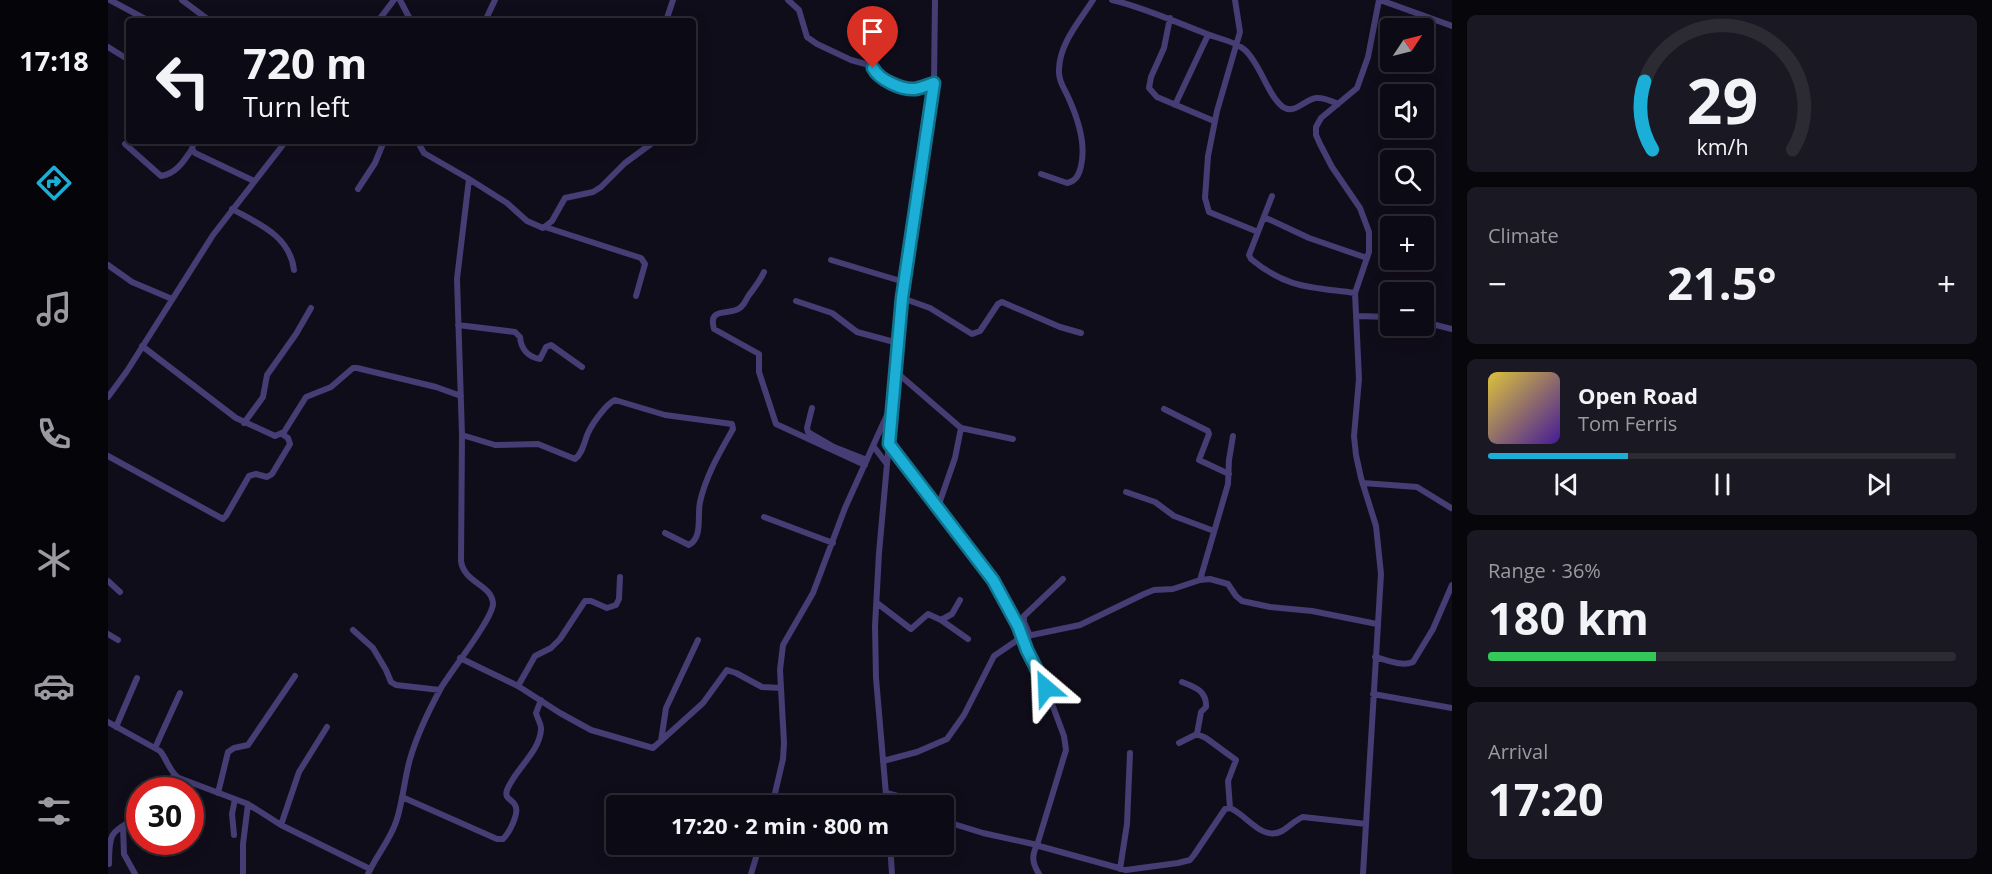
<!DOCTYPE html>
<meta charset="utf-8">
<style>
body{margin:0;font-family:"Open Sans",sans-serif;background:#1a1822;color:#f1f3f6;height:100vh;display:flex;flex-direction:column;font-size:22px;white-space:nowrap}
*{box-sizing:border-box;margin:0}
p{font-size:20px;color:#9a9aa0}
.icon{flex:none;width:33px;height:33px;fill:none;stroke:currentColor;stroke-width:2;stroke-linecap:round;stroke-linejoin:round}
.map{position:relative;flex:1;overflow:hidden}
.sheet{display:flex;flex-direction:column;gap:15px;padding:15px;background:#07060b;width:540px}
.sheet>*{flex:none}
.guide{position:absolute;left:18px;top:18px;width:570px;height:126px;border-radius:6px;box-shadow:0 3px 15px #0003,0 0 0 2px #2c2b34;background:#0c0a14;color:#f1f3f6;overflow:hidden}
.needle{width:39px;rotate:55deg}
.buttons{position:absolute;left:1272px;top:18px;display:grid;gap:12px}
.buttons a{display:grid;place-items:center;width:54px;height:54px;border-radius:6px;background:#0c0a14;box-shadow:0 3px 15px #0003,0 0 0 2px #2c2b34;font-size:30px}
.speed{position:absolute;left:18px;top:777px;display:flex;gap:12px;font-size:30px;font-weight:700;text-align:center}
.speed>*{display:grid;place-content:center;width:78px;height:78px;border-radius:50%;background:#0c0a14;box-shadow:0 3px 15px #0003,0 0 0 2px #2c2b34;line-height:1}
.speed .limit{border:9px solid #d22;background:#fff;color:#111}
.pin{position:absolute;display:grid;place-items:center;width:51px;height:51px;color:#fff;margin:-62px -26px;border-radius:50% 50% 50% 0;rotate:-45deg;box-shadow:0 0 6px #0007}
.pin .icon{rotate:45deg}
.me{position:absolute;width:66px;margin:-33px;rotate:334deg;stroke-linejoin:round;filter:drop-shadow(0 0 4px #0008)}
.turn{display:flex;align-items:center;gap:21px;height:126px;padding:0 18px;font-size:27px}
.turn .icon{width:78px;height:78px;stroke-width:2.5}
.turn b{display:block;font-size:42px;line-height:51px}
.big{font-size:45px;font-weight:700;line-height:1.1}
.sheet .widget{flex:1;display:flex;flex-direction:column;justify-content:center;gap:9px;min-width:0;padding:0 21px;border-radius:9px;background:#1a1822}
.sheet .dial{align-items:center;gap:0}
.dial svg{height:156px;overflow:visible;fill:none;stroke:#2c2b34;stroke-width:7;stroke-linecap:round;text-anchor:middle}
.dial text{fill:#f1f3f6;stroke:none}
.song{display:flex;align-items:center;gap:18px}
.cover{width:72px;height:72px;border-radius:9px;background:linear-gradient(135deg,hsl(50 70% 55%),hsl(260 70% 35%))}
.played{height:6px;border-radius:3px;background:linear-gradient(90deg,#1baed6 30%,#2c2b34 30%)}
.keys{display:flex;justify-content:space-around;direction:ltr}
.heat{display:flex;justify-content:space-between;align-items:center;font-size:33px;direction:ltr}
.charge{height:9px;border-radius:4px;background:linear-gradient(90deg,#34c759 36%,#2c2b34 0)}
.trip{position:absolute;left:498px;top:795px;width:348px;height:60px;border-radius:6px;background:#0c0a14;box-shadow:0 3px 15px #0003,0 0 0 2px #2c2b34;font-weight:700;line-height:60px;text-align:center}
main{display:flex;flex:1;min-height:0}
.tabs{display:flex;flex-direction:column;width:108px;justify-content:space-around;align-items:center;background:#050408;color:#9a9aa0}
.tabs .icon{width:42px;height:42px}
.tabs .on{color:#1baed6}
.tabs b{font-size:27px;color:#f1f3f6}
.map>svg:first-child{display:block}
</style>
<main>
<nav class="tabs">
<b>17:18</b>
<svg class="icon on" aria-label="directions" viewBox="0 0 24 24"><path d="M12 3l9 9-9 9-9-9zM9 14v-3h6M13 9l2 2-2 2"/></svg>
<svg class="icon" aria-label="music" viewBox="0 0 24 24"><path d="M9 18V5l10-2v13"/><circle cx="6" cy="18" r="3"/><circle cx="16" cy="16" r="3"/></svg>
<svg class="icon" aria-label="phone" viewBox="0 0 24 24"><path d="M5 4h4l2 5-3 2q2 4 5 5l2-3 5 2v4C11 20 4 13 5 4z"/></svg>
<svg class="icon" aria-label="climate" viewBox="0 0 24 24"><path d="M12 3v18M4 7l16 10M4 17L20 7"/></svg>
<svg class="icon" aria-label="car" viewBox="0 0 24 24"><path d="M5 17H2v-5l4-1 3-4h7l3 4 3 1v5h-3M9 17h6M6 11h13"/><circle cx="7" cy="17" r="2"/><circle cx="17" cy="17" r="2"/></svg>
<svg class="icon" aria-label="filters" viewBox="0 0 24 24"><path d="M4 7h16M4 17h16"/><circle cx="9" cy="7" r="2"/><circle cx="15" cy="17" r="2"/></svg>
</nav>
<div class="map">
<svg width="1344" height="874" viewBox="0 0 1344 874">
<rect width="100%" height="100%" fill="#100d1a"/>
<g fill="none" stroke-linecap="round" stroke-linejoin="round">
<!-- street -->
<path stroke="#453d73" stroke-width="6" d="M2,0L41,21
M74,0L102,21
M292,0L303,21
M680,0L691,10L699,37L709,44L743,60L761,65L770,76L797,88L806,89L826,83
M1004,0C1038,8 1067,22 1099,34C1111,39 1127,41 1137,50C1153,65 1160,96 1175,107C1187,115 1197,99 1208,98C1216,97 1223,101 1230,104
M1127,0L1132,32L1109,111L1100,156L1097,198L1101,212L1150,232
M1272,0L1344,26
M1062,18L1056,48L1043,77L1041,88L1049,97L1106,121
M270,21L286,0
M377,21L387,0
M558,21L565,0
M0,47L21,60
M1067,105L1100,35
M86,141L84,149L87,153L146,181
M17,144L53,176C68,174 76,161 84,149
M933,174L959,183C968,181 971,175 973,166C978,145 970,119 961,99C957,89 950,81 951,69C952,43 971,22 985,0
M361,179L399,203L419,221L435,228L444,221L457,198L485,192L493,187L517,163L547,141
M250,189L267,163L276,141
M1164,196L1141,255L1143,259C1179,289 1204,287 1247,293
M124,209C151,224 182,236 186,270
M1156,217L1201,238L1259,258
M437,227L533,258L537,264L528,296
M723,260L796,282
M0,265L24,282L64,299
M656,272C652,281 647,287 641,295C638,299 637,304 633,307C624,317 599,305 606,329L651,354V372L668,424L757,465
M794,298L822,308L864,334L872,331L890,304L894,302L952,327L973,333
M688,301L724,313L749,332L790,343
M1249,316L1282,317
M1316,322L1344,329
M350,325L407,332L412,337C413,349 420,357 432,359L438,347L443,345L474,367
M34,346L128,418L167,436L176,432L198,397L223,387L245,368H249L328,387L353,396
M787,371L853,428L847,458L830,507
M0,397L19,371L105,235L178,141
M704,408L699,428L700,432L726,447L759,460
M1056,409L1100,431L1101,434L1091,460L1121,474
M136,423L155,397L159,375L188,334L203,308
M853,428L905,439
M354,435L387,445L430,444L467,459C475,453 476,442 480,433C484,424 498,404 507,400L557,415L624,424L625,429C612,452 598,475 592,502C589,516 595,537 581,545L557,533
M781,444L885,580L910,626L919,650L938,688L956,736L958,750L930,842C924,855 923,861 931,874
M766,447L778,463
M0,456L115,519L118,516L141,476L148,474L159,477L164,474L182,444L180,438L174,434
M1255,483L1309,487L1343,508
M1018,492L1047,502L1066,516L1106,531
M656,517L725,543
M1092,580L1120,484L1121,460L1125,436
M0,581L12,592
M769,603L803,629L820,614L833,620L860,639
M833,620L844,614L852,600
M245,630L265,648L278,670L283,682L288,685L332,690
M0,634L10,640
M919,636L972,625L1036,594L1046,590L1065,589L1092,580L1102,579L1120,584L1128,596L1134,601L1162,607L1204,611L1269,624
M922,636L916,622V616L955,579
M1267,657C1279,660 1294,667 1305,662L1325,629L1344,585
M352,658L410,686L452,713L483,730L545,748L595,703L619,670L628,673L654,687L673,688
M1074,682C1087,687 1099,691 1098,707L1093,712L1089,734
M410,686L427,656L443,648L452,639L477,601H483L499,608L508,605L511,599L512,577
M1265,694L1344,708
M0,722L52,751C59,759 62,773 71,778L140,804L173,825L262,869
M8,727L29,678
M553,741L558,708L590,640
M1071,743L1089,734L1098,738L1128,760L1120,781L1122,808
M47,748L72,693
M775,761L809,752L839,739L856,715L886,656L908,641
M59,790L66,775
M110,793L120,752L126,748L140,745L187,676
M778,793L790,796L806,806
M294,797L389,839H395C401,833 412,813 407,805C404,799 396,799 399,790C407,769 431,753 433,730C434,725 429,718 428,713L433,700
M664,806L675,759L676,743L672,670L675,645L705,593L737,508L783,406
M779,806L768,678L767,626L771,553L794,298L826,83L827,0
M836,821L875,833L925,844
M173,825L191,772L219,727
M15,826L16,854L27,874
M126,835L124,814L127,799
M782,844L784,874
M931,846L1018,870L1070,863L1082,860L1086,855L1117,809L1122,808C1138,814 1154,842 1174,831C1181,827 1187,820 1195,817L1258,824
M1,864C1,830 3,833 32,816
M1012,869L1019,824L1022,753
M135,874V844L140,804
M260,874C268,856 282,840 288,822C295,802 296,780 302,759C309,735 321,710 333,688C343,671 386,617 385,603C383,584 356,583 353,561L354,435L349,279L361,179L316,153L312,146V141
M643,874L652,844
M1255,874L1273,574L1268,526L1253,478L1248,455L1246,436L1251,379L1247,293L1261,252V232L1252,208L1224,167L1212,144L1208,135V127L1213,118L1249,88L1260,57L1271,0"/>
<!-- street-bridge -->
<path stroke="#453d73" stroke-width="6" d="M908,641L919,636
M925,844L931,846"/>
</g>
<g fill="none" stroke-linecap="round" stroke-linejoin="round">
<!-- route casing -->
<g stroke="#12718b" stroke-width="15">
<path id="route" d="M765,68C771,80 794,90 807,89C813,88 820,85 826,83L794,298L781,444L885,580L910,626L919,650L938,688"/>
</g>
<!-- route -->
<use href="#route" stroke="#1baed6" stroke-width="10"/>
</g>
</svg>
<div class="buttons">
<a><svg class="needle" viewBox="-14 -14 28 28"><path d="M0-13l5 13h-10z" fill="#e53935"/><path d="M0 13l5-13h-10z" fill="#9a9aa0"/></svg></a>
<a><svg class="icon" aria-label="sound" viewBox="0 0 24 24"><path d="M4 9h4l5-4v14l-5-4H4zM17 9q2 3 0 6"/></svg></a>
<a><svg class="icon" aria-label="search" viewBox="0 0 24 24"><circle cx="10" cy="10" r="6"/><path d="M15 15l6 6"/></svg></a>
<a>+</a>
<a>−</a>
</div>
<div class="speed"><div class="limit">30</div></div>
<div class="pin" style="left:765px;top:68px;background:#d93025"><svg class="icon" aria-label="arrive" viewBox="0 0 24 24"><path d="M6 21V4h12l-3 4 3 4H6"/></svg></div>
<svg class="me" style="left:938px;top:688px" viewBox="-20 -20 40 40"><path d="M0-17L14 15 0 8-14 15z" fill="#1baed6" stroke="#fff" stroke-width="4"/></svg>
<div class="trip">17:20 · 2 min · 800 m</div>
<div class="guide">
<div class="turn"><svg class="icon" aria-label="left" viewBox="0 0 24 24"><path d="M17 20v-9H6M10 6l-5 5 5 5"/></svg><div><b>720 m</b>Turn left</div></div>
</div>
</div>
<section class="sheet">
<div class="widget dial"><svg viewBox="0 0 100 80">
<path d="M14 69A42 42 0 1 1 86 69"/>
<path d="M14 69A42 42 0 0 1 10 34" stroke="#1baed6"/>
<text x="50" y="56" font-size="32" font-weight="700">29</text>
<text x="50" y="72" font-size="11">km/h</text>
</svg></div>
<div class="widget"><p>Climate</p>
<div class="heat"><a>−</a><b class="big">21.5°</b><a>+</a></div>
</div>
<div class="widget">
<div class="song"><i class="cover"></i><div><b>Open Road</b><p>Tom Ferris</p></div></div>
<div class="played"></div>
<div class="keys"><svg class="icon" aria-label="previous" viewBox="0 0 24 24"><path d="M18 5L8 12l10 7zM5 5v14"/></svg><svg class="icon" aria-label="pause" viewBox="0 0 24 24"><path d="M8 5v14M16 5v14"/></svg><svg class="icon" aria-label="next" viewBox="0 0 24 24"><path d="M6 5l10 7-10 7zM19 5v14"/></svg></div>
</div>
<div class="widget"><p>Range · 36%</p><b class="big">180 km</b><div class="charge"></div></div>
<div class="widget"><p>Arrival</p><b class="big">17:20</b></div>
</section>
</main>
